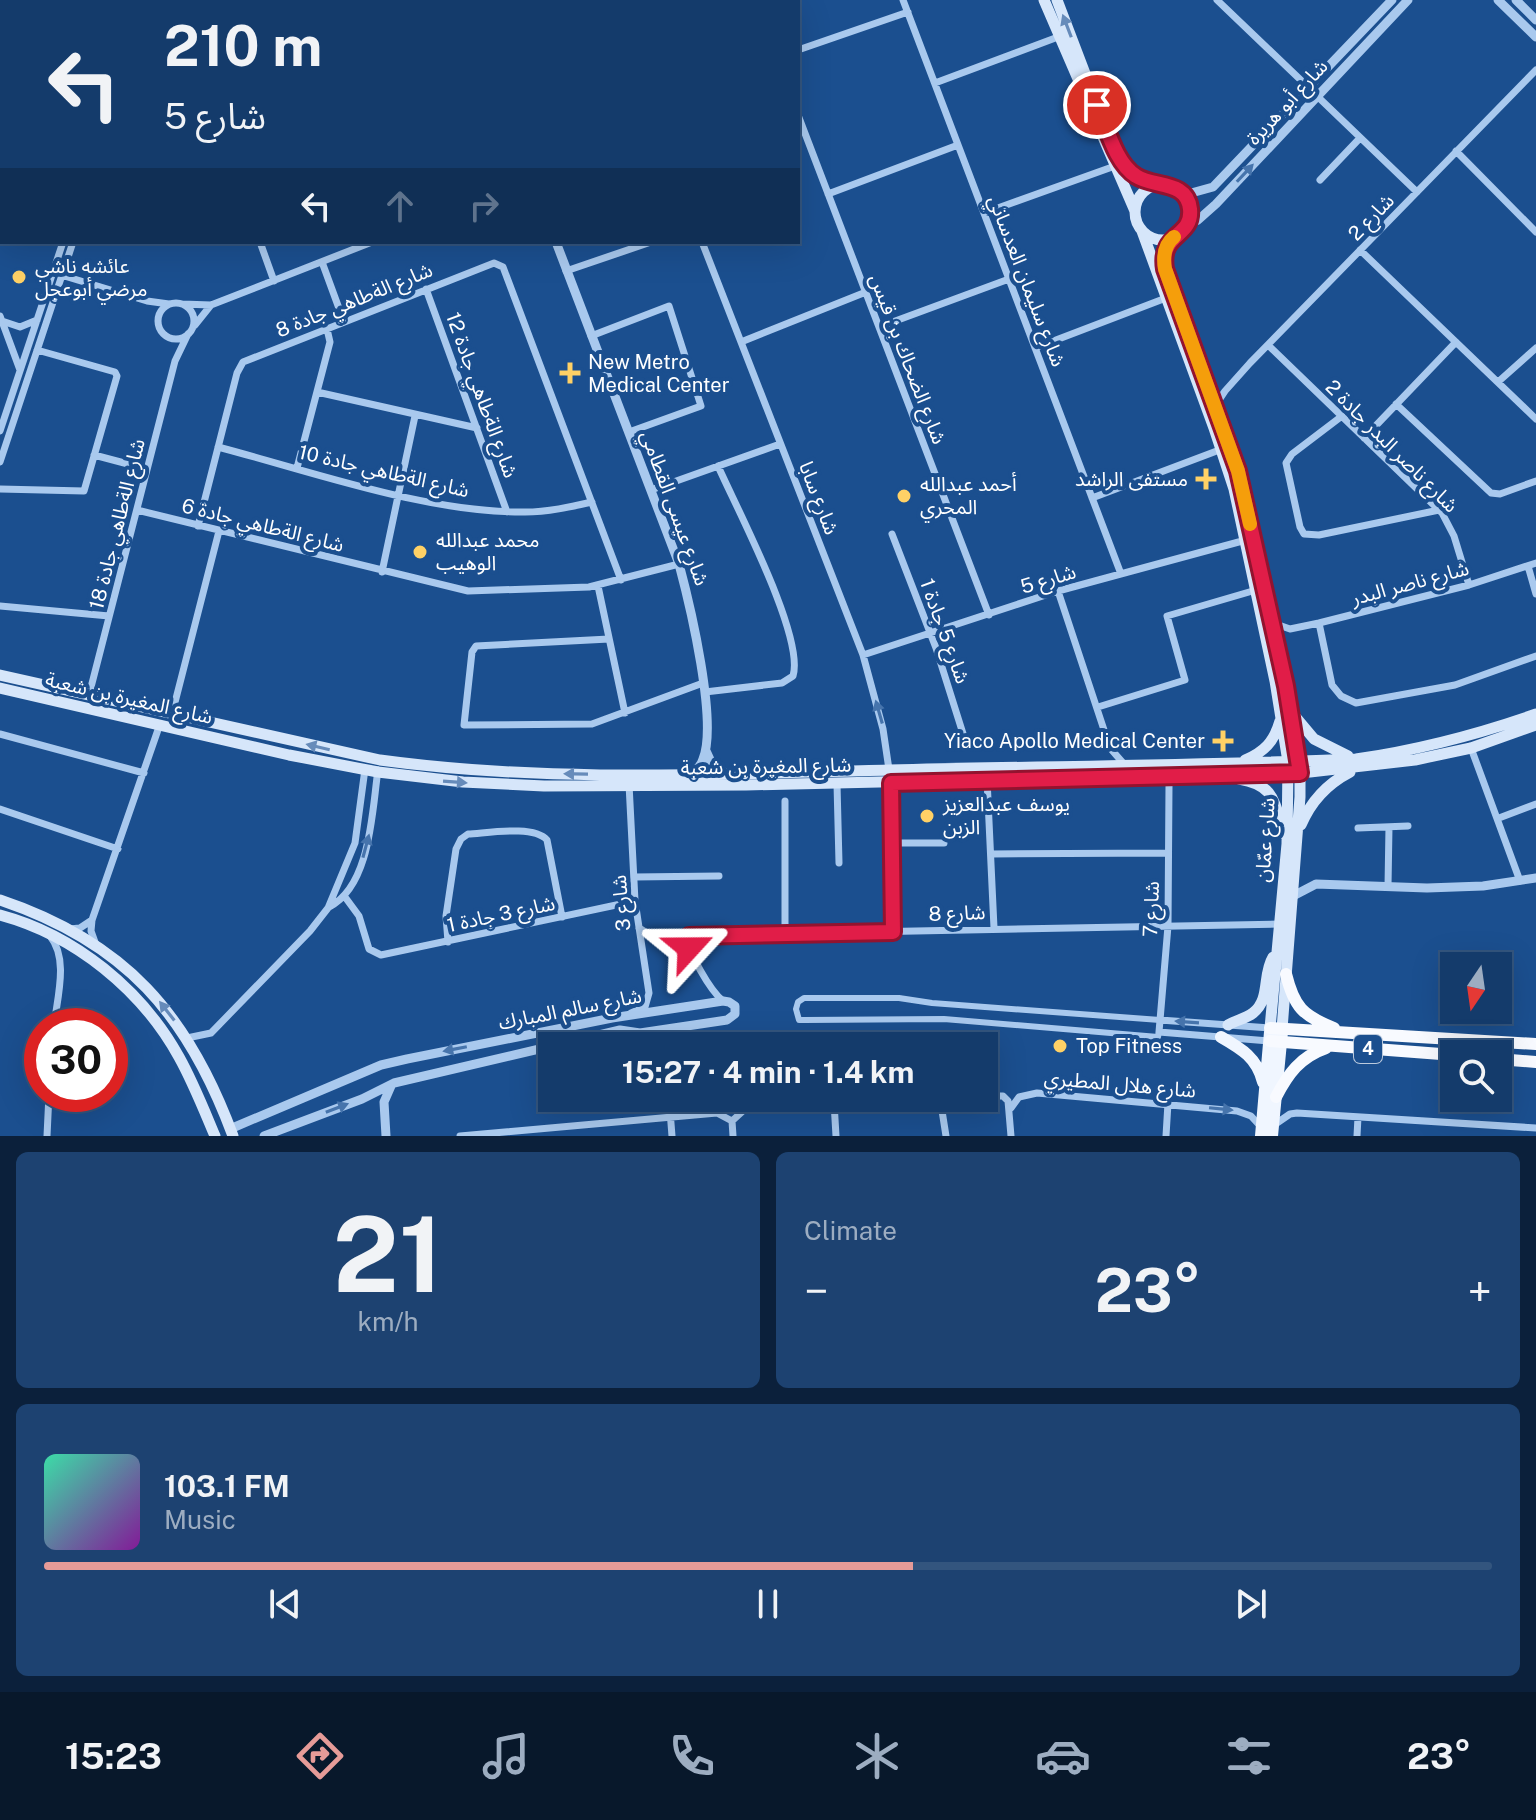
<!DOCTYPE html>
<meta charset="utf-8">
<style>
body{margin:0;font-family:"Public Sans","Noto Sans Arabic",sans-serif;background:#1d4271;color:#f1f3f6;height:100vh;display:flex;flex-direction:column;font-size:30px;white-space:nowrap}
*{box-sizing:border-box;margin:0}
p{font-size:26px;color:#9dadc1}
.icon{flex:none;width:44px;height:44px;fill:none;stroke:currentColor;stroke-width:2;stroke-linecap:round;stroke-linejoin:round}
.map{position:relative;height:1136px;overflow:hidden}
.side{display:flex;flex-direction:column;gap:16px;padding:16px;background:#0b203b;flex:1}
.side>*{flex:none}
.banner{position:absolute;left:0px;top:0px;width:800px;height:244px;box-shadow:0 8px 32px #0002,0 0 0 2px #33557e;background:#143b6b;color:#f1f3f6;overflow:hidden}
.needle{width:52px;rotate:193deg}
.controls{position:absolute;left:1440px;top:952px;display:grid;gap:16px}
.controls a{display:grid;place-items:center;width:72px;height:72px;border-radius:0px;background:#143b6b;box-shadow:0 8px 32px #0002,0 0 0 2px #33557e;font-size:40px}
.speed{position:absolute;left:24px;top:1008px;display:flex;gap:16px;font-size:40px;font-weight:700;text-align:center}
.speed>*{display:grid;place-content:center;width:104px;height:104px;border-radius:50%;background:#143b6b;box-shadow:0 8px 32px #0002,0 0 0 2px #33557e;line-height:1}
.speed .limit{border:12px solid #d22;background:#fff;color:#111}
.pin{position:absolute;display:grid;place-items:center;width:68px;height:68px;color:#fff;margin:-34px;border:4px solid #fff;border-radius:50%;box-shadow:0 2px 8px #0007}
.me{position:absolute;width:88px;margin:-44px;rotate:66deg;stroke-linejoin:round;filter:drop-shadow(0 0 6px #0008)}
.turn{display:flex;align-items:center;gap:28px;height:168px;padding:0 32px;font-size:36px}
.turn .icon{width:104px;height:104px;stroke-width:2.5}
.turn b{display:block;font-size:56px;line-height:68px}
.lanes{display:flex;align-items:center;height:76px;padding:0 32px;background:#0003;justify-content:center;gap:40px;direction:ltr}
.lanes .off{opacity:.35}
.big{font-size:60px;font-weight:700;line-height:1.1}
.side .widget{flex:1;display:flex;flex-direction:column;justify-content:center;gap:12px;min-width:0;padding:0 28px;border-radius:12px;background:#1d4271}
.side .dial{align-items:center;gap:0}
.dial b{font-size:104px;line-height:1}
.song{display:flex;align-items:center;gap:24px}
.cover{width:96px;height:96px;border-radius:12px;background:linear-gradient(135deg,hsl(160 70% 55%),hsl(290 70% 35%))}
.played{height:8px;border-radius:4px;background:linear-gradient(90deg,#e69b98 60%,#33557e 60%)}
.keys{display:flex;justify-content:space-around;direction:ltr}
.heat{display:flex;justify-content:space-between;align-items:center;font-size:44px;direction:ltr}
.side .tiles{flex:1;display:grid;gap:16px;grid-template-columns:1fr 1fr}
.widget:last-child{grid-column:span 2}
.trip{position:absolute;left:538px;top:1032px;width:460px;height:80px;border-radius:0px;background:#143b6b;box-shadow:0 8px 32px #0002,0 0 0 2px #33557e;font-weight:700;line-height:80px;text-align:center}
.tabs{display:flex;height:128px;justify-content:space-around;align-items:center;background:#08182b;color:#9dadc1}
.tabs .icon{width:56px;height:56px}
.tabs .current{color:#e69b98}
.tabs b{font-size:36px;color:#f1f3f6}
.map>svg:first-child{display:block}
</style>
<div class="map">
<svg width="1536" height="1136" viewBox="0 0 1536 1136">
<rect width="100%" height="100%" fill="#1b4f8f"/>
<g fill="none" stroke-linecap="round" stroke-linejoin="round">
<!-- pedestrian -->
<path stroke="#a9c9ee" stroke-width="6" d="M1159,1032L1158,1037L944,1019L804,1020H799L796,1009L798,1002L804,998H899L932,1003L1160,1020"/>
<!-- minor -->
<path stroke="#a9c9ee" stroke-width="7" d="M608,0V2
M754,0L755,2
M903,0L1121,574
M1217,0L1307,86
M0,44L2,49
M798,50L908,12
M0,71L2,70
M935,83L1058,37
M1317,96L1417,192
M798,115L989,615
M1456,151L1536,232
M1320,180L1360,138
M828,194L958,145
M984,213L1115,166
M260,242L274,281
M702,242L863,655L883,729L891,783L893,932
M1360,250L1536,419
M322,262L344,322
M566,271L651,242
M61,275L147,301L169,304
M426,289L507,512
M158 321a18 18 0 1 1 36 0a18 18 0 1 1-36 0Z
M182,304L211,305L372,242
M0,316L20,370
M2,321L20,327L37,320
M195,325L211,305
M879,327L1009,279
M591,336L669,306L701,406L629,432
M741,342L866,292
M1268,345L1442,513L1454,536L1469,585
M1035,348L1166,298
M1498,382L1536,348
M317,392L477,428
M1396,404L1491,493L1500,494L1536,481
M1215,406L1225,391L1250,363L1536,70
M1342,416L1292,454L1286,463L1300,527L1304,534L1319,535L1439,510
M0,431L63,242
M1364,438L1456,342
M218,447C313,472 427,513 525,512C548,512 570,507 592,502
M94,455L147,469
M0,462L73,242
M297,468L330,342L327,329
M0,489L84,491L117,376L115,372L37,350
M651,490L780,444
M1092,498L1222,449
M137,510L468,591L589,587L679,564
M198,526L237,373L243,362L494,263L503,267L621,580
M892,534L936,648L965,740
M1528,566L1536,594
M382,572L415,416
M598,586L625,713
M1058,591L1110,748L1124,764
M0,606L109,616
M1273,623L1290,629L1319,623L1469,585L1536,563
M1319,623L1332,685L1341,696L1356,703L1455,685L1536,656
M609,639L476,646L472,652L464,725L592,724L703,683
M863,655L1058,591L1246,540
M705,692L782,683L793,676C805,637 736,507 718,466
M89,695L175,361L188,334
M1098,707L1185,680L1167,616L1256,590
M172,714L219,531
M0,734L144,773
M1471,748L1520,881
M987,779L994,928
M629,784L635,901L649,993L645,1007L631,1013
M837,784L839,863
M1169,786L1168,926L1159,1032L1269,1041
M785,801V935
M0,809L118,849
M1499,818L1536,804
M1358,828L1408,826
M891,843H944
M991,854L1168,853
M634,877L719,876
M1388,886L1389,827
M345,897L359,916L369,949L381,955L635,901
M329,907C371,886 372,810 378,770
M639,928L652,936L1279,924
M69,929L80,928L92,920
M50,936C69,959 57,998 54,1026
M689,936C686,951 711,991 723,1001
M448,942L446,916L456,849L461,839L468,834C488,833 534,825 547,840L562,917
M96,945L91,931L92,920L160,724
M1160,1020L1270,1028
M661,1031L663,1046
M187,1038L211,1033L310,931L328,908L355,843L365,769
M931,1044V1046
M984,1096H1003L1008,1101L1011,1136
M669,1098L672,1136
M940,1098L946,1136
M834,1102L836,1136
M1011,1108L1019,1097L1037,1093L1237,1111L1251,1116L1262,1128
M732,1121L744,1110L834,1102L913,1098
M732,1121L733,1136
M1274,1125L1290,1114L1297,1113L1536,1128
M47,1136L49,1094
M460,1136L717,1113L732,1121
M1166,1136L1168,1103
M1357,1136L1358,1117"/>
<!-- tertiary -->
<path stroke="#a9c9ee" stroke-width="9" d="M70,0L71,2
M81,0L82,2
M465,0L467,2
M1498,0L1536,37
M1516,0L1536,20
M401,2L406,0
M0,157L2,156
M1184,195L1213,187L1392,0
M1188,224L1198,220L1216,204L1408,0
M556,242L679,564C690,605 718,722 703,759C701,766 697,769 691,773
M706,751L712,764L724,772
M1293,896L1316,884L1427,888L1483,886L1536,878
M230,1129L381,1065L407,1059L612,1018L723,1001L729,1002L735,1006V1014L727,1020L640,1033L620,1030L394,1083L362,1099L264,1136
M386,1136L384,1102L391,1086"/>
<!-- secondary -->
<path stroke="#d6e6fa" stroke-width="11" d="M1044,0L1135,211
M1057,0L1097,105L1124,165L1140,179L1157,185
M1135 212a28 28 0 1 1 56 0a28 28 0 1 1-56 0Z
M1142,231L1214,428L1234,489L1275,681L1288,762L1287,844L1270,1028
M1172,239L1165,253V269L1238,471L1291,710L1300,761V797L1282,1029
M0,675L380,760C548,783 720,774 889,770C1044,766 1200,766 1356,759C1418,750 1476,735 1536,714
M0,688L289,755L378,772L463,782L544,786L746,785L1310,772L1415,760L1471,748L1536,725
M1293,714L1314,739L1348,756
M1245,760C1264,752 1274,742 1280,721
M1239,779C1276,785 1274,803 1284,834
M1301,825C1311,801 1327,784 1350,772
M0,900C125,942 188,1014 233,1136
M0,915C75,935 142,990 179,1057C193,1082 204,1110 215,1136
M1228,1025C1236,1020 1245,1019 1253,1013C1271,999 1262,975 1273,957"/>
<!-- primary -->
<path stroke="#f0f6ff" stroke-width="12" d="M1221,1037C1242,1049 1257,1058 1263,1082
M1261,1136L1270,1032
M1272,1136L1282,1032"/>
<!-- trunk -->
<path stroke="#f8faff" stroke-width="12" d="M1286,974C1294,1007 1303,1016 1334,1028
M1270,1028L1536,1044
M1270,1041L1454,1055
M1498,1059L1536,1062
M1276,1097C1288,1074 1300,1057 1326,1048"/>
</g>
<!-- one-way arrows -->
<defs><path id="oneway-solid" d="M-6-.8H1V-3.2L6.5 0L1 3.2V.8H-6Z" transform="scale(2)"/></defs>
<g fill="#668bba">
<use href="#oneway-solid" transform="translate(1067 26) rotate(-111)"/>
<use href="#oneway-solid" transform="translate(318 747) rotate(-167)"/>
<use href="#oneway-solid" transform="translate(576 774) rotate(-179)"/>
<use href="#oneway-solid" transform="translate(455 782) rotate(4)"/>
<use href="#oneway-solid" transform="translate(167 1011) rotate(-128)"/>
</g>
<g fill="#4674ac">
<use href="#oneway-solid" transform="translate(1245 173) rotate(-47)"/>
<use href="#oneway-solid" transform="translate(879 712) rotate(-106)"/>
<use href="#oneway-solid" transform="translate(366 846) rotate(-75)"/>
<use href="#oneway-solid" transform="translate(1187 1022) rotate(-176)"/>
<use href="#oneway-solid" transform="translate(455 1049) rotate(169)"/>
<use href="#oneway-solid" transform="translate(337 1108) rotate(-21)"/>
<use href="#oneway-solid" transform="translate(1221 1109) rotate(6)"/>
</g>
<g fill="none" stroke-linecap="round" stroke-linejoin="round">
<!-- route casing -->
<g stroke="#92132f" stroke-width="20">
<path id="route" d="M689,948V936L893,932L891,783L1300,773L1286,686L1238,471L1165,269C1159,232 1193,238 1190,209C1187,180 1154,188 1136,176C1115,163 1107,127 1097,105"/>
</g>
<!-- route -->
<use href="#route" stroke="#e11d48" stroke-width="14"/>
<!-- slow -->
<path stroke="#f59e0b" stroke-width="14" d="M1174,237C1164,245 1163,257 1165,269L1238,471L1250,524"/>
</g>
<!-- markers -->
<g fill="#ffd166" stroke="#1b4f8f" stroke-width="3">
<circle cx="19" cy="277" r="8"/>
<path d="M566 361h8v8h8v8h-8v8h-8v-8h-8v-8h8z"/>
<path d="M1202 467h8v8h8v8h-8v8h-8v-8h-8v-8h8z"/>
<circle cx="904" cy="496" r="8"/>
<circle cx="420" cy="552" r="8"/>
<path d="M1219 729h8v8h8v8h-8v8h-8v-8h-8v-8h8z"/>
<circle cx="927" cy="816" r="8"/>
<circle cx="1060" cy="1046" r="8"/>
</g>
<g text-anchor="middle" stroke-width="8" stroke-linejoin="round" paint-order="stroke">
<!-- shield labels -->
<rect fill="#1b4f8f" stroke="#bbcadd" stroke-width="2" x="1354" y="1035" width="28" height="28" rx="6"/>
<g font-size="18" font-weight="bold" fill="#fff">
<text x="1368" y="1055">4</text>
</g>
<!-- street labels -->
<g font-size="20" fill="#fff" stroke="#1b4f8f">
<text transform="translate(1287 102) rotate(-47)" y="7">شارع أبو هريرة</text>
<text transform="translate(1371 217) rotate(-46)" y="7">شارع 2</text>
<text transform="translate(1027 281) rotate(69)" y="7">شارع سليمان العدساني</text>
<text transform="translate(354 300) rotate(-22)" y="7">شارع الةطاهي جادة 8</text>
<text transform="translate(908 359) rotate(69)" y="7">شارع الضحاك بن قيس</text>
<text transform="translate(482 395) rotate(70)" y="7">شارع الةطاهي جادة 12</text>
<text transform="translate(1392 446) rotate(45)" y="7">شارع ناصر البدر جادة 2</text>
<text transform="translate(384 471) rotate(13)" y="7">شارع الةطاهي جادة 10</text>
<text transform="translate(819 498) rotate(69)" y="7">شارع سابا</text>
<text transform="translate(675 508) rotate(70)" y="7">شارع عيسى القطامي</text>
<text transform="translate(117 524) rotate(-76)" y="7">شارع الةطاهي جادة 18</text>
<text transform="translate(263 525) rotate(14)" y="7">شارع الةطاهي جادة 6</text>
<text transform="translate(1048 579) rotate(-17)" y="7">شارع 5</text>
<text transform="translate(1410 583) rotate(-15)" y="7">شارع ناصر البدر</text>
<text transform="translate(945 631) rotate(70)" y="7">شارع 5 جادة 1</text>
<text transform="translate(129 698) rotate(13)" y="7">شارع المغيرة بن شعبة</text>
<text transform="translate(766 766) rotate(-1)" y="7">شارع المغيرة بن شعبة</text>
<text transform="translate(1265 840) rotate(-86)" y="7">شارع عمّان</text>
<text transform="translate(621 903) rotate(-95)" y="7">شارع 3</text>
<text transform="translate(1151 909) rotate(-88)" y="7">شارع 7</text>
<text transform="translate(957 913) rotate(-2)" y="7">شارع 8</text>
<text transform="translate(501 914) rotate(-12)" y="7">شارع 3 جادة 1</text>
<text transform="translate(570 1009) rotate(-11)" y="7">شارع سالم المبارك</text>
<text transform="translate(1120 1084) rotate(5)" y="7">شارع هلال المطيري</text>
</g>
<!-- poi labels -->
<g font-size="20" fill="#fff" stroke="#1b4f8f" text-anchor="start">
<text x="35" y="273">عائشه ناشي<tspan x="35" dy="23">مرضي أبوعجل</tspan></text>
<text x="588" y="369">New Metro<tspan x="588" dy="23">Medical Center</tspan></text>
<text x="1188" y="486" text-anchor="end">مستفى الراشد</text>
<text x="920" y="491">أحمد عبدالله<tspan x="920" dy="23">المحري</tspan></text>
<text x="436" y="547">محمد عبدالله<tspan x="436" dy="23">الوهيب</tspan></text>
<text x="1205" y="748" text-anchor="end">Yiaco Apollo Medical Center</text>
<text x="943" y="811">يوسف عبدالعزيز<tspan x="943" dy="23">الزبن</tspan></text>
<text x="1076" y="1053">Top Fitness</text>
</g>
</g>
</svg>
<div class="controls">
<a><svg class="needle" viewBox="-14 -14 28 28"><path d="M0-13l5 13h-10z" fill="#e53935"/><path d="M0 13l5-13h-10z" fill="#9dadc1"/></svg></a>
<a><svg class="icon" aria-label="search" viewBox="0 0 24 24"><circle cx="10" cy="10" r="6"/><path d="M15 15l6 6"/></svg></a>
</div>
<div class="speed"><div class="limit">30</div></div>
<div class="pin" style="left:1097px;top:105px;background:#d93025"><svg class="icon" aria-label="arrive" viewBox="0 0 24 24"><path d="M6 21V4h12l-3 4 3 4H6"/></svg></div>
<svg class="me" style="left:689px;top:948px" viewBox="-20 -20 40 40"><path d="M0-17L14 15 0 8-14 15z" fill="#e11d48" stroke="#fff" stroke-width="4"/></svg>
<div class="trip">15:27 · 4 min · 1.4 km</div>
<div class="banner">
<div class="turn"><svg class="icon" aria-label="left" viewBox="0 0 24 24"><path d="M17 20v-9H6M10 6l-5 5 5 5"/></svg><div><b>210 m</b>شارع 5</div></div>
<div class="lanes"><svg class="icon" aria-label="left" viewBox="0 0 24 24"><path d="M17 20v-9H6M10 6l-5 5 5 5"/></svg><svg class="icon off" aria-label="ahead" viewBox="0 0 24 24"><path d="M12 20V5M6 11l6-6 6 6"/></svg><svg class="icon off" aria-label="right" viewBox="0 0 24 24"><path d="M7 20v-9h11M14 6l5 5-5 5"/></svg></div>
</div>
</div>
<section class="side">
<div class="tiles">
<div class="widget dial"><b>21</b><p>km/h</p></div>
<div class="widget"><p>Climate</p>
<div class="heat"><a>−</a><b class="big">23°</b><a>+</a></div>
</div>
<div class="widget">
<div class="song"><i class="cover"></i><div><b>103.1 FM</b><p>Music</p></div></div>
<div class="played"></div>
<div class="keys"><svg class="icon" aria-label="previous" viewBox="0 0 24 24"><path d="M18 5L8 12l10 7zM5 5v14"/></svg><svg class="icon" aria-label="pause" viewBox="0 0 24 24"><path d="M8 5v14M16 5v14"/></svg><svg class="icon" aria-label="next" viewBox="0 0 24 24"><path d="M6 5l10 7-10 7zM19 5v14"/></svg></div>
</div>
</div>
</section>
<nav class="tabs">
<b>15:23</b>
<svg class="icon current" aria-label="directions" viewBox="0 0 24 24"><path d="M12 3l9 9-9 9-9-9zM9 14v-3h6M13 9l2 2-2 2"/></svg>
<svg class="icon" aria-label="music" viewBox="0 0 24 24"><path d="M9 18V5l10-2v13"/><circle cx="6" cy="18" r="3"/><circle cx="16" cy="16" r="3"/></svg>
<svg class="icon" aria-label="phone" viewBox="0 0 24 24"><path d="M5 4h4l2 5-3 2q2 4 5 5l2-3 5 2v4C11 20 4 13 5 4z"/></svg>
<svg class="icon" aria-label="climate" viewBox="0 0 24 24"><path d="M12 3v18M4 7l16 10M4 17L20 7"/></svg>
<svg class="icon" aria-label="car" viewBox="0 0 24 24"><path d="M5 17H2v-5l4-1 3-4h7l3 4 3 1v5h-3M9 17h6M6 11h13"/><circle cx="7" cy="17" r="2"/><circle cx="17" cy="17" r="2"/></svg>
<svg class="icon" aria-label="filters" viewBox="0 0 24 24"><path d="M4 7h16M4 17h16"/><circle cx="9" cy="7" r="2"/><circle cx="15" cy="17" r="2"/></svg>
<b>23°</b>
</nav>
